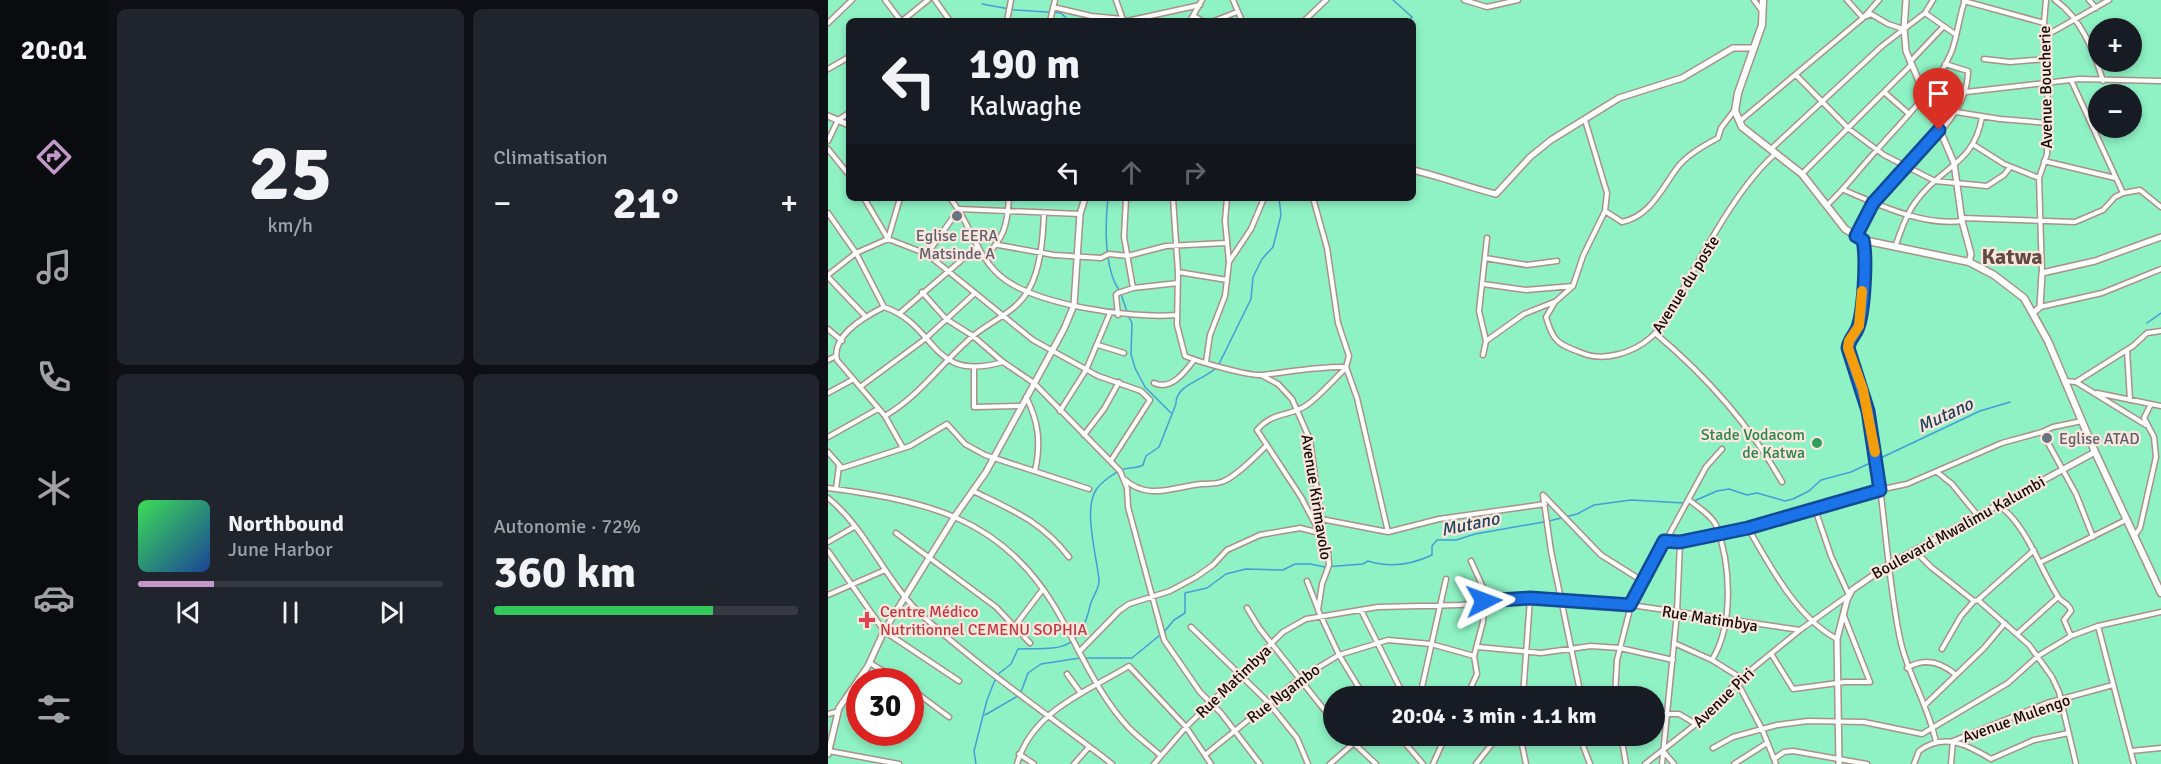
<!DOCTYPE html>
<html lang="fr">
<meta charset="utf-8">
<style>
body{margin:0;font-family:Signika,sans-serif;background:#20242c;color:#f1f3f6;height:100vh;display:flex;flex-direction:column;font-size:22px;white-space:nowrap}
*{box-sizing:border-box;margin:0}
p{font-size:20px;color:#9ea1a6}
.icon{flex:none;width:33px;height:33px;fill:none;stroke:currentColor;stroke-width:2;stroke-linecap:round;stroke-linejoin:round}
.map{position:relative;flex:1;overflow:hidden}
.drawer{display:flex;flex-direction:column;gap:9px;padding:9px;background:#0d0f14;width:720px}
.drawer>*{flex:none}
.banner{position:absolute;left:18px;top:18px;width:570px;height:183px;border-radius:9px;box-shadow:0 3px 9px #0003;background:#171b24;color:#f1f3f6;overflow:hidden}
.buttons{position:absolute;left:1260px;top:18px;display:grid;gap:12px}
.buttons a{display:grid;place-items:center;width:54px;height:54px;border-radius:50%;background:#171b24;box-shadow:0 3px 9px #0003;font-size:30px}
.speed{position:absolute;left:18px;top:668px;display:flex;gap:12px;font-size:30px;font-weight:700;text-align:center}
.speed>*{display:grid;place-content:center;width:78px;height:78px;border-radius:50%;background:#171b24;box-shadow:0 3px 9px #0003;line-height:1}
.speed .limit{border:9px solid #d22;background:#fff;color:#111}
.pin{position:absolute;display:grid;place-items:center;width:51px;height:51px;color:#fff;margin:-62px -26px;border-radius:50% 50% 50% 0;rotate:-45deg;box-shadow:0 0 6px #0007}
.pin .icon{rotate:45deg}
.me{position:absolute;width:66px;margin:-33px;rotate:87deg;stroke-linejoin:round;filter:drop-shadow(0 0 4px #0008)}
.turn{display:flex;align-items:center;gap:21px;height:126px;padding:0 24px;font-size:27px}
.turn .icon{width:78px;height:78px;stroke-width:2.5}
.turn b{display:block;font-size:42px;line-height:51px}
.lanes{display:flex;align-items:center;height:57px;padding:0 24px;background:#0003;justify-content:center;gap:30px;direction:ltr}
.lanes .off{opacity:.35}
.big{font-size:45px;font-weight:700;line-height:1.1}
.drawer .widget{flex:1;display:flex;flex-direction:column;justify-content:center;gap:9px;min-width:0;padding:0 21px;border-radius:9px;background:#20242c}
.drawer .dial{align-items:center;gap:0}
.dial b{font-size:78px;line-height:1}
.song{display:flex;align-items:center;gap:18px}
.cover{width:72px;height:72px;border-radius:9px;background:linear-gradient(135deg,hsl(130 70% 55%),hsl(220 70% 35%))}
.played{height:6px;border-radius:3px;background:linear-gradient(90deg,#c499c9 25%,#363941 25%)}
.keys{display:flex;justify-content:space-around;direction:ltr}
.heat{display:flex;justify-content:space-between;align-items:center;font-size:33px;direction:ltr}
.charge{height:9px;border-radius:4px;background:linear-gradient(90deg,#34c759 72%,#363941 0)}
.drawer .tiles{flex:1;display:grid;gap:9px;grid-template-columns:repeat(2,1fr)}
.trip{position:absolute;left:495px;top:686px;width:342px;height:60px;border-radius:30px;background:#171b24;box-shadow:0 3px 9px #0003;font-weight:700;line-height:60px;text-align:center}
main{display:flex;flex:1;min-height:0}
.menu{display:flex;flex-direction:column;width:108px;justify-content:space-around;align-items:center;background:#090b0e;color:#9ea1a6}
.menu .icon{width:42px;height:42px}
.menu .on{color:#c499c9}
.menu b{font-size:27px;color:#f1f3f6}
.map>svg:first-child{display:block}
</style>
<main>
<nav class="menu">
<b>20:01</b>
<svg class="icon on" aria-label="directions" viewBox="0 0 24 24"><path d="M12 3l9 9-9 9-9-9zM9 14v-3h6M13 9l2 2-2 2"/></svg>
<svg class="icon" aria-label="music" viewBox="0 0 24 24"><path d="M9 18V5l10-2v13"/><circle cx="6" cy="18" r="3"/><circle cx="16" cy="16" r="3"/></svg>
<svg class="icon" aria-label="phone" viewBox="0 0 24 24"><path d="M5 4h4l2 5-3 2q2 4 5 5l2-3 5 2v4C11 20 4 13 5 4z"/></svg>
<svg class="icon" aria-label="climate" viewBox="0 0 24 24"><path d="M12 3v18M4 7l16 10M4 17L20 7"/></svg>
<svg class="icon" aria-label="car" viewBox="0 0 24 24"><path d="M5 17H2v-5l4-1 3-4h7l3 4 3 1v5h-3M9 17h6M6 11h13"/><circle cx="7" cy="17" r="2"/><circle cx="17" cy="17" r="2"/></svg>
<svg class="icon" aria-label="filters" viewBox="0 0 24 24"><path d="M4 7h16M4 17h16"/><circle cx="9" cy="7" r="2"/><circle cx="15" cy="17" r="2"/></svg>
</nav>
<section class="drawer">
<div class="tiles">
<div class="widget dial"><b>25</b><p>km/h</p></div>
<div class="widget"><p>Climatisation</p>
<div class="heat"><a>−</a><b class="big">21°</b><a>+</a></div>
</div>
<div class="widget">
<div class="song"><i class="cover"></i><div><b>Northbound</b><p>June Harbor</p></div></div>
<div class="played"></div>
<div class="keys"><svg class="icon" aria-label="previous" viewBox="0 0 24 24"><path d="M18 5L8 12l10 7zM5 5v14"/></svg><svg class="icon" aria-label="pause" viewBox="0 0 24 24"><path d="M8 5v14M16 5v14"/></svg><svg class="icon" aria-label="next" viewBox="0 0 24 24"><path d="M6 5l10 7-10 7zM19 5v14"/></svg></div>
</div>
<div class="widget"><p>Autonomie · 72%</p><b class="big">360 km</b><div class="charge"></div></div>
</div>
</section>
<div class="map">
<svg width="1333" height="764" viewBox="0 0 1333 764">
<rect width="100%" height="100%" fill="#fce6de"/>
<!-- green -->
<path fill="#8ef2c4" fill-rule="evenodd" d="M0,0H1333V764H0ZM21,21H585V198H21ZM1270,28H1304V62H1270ZM1270,94H1304V128H1270ZM32,681H82V732H32ZM506,696H826V735H506Z"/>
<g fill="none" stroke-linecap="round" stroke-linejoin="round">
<!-- stream -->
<path stroke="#449dd7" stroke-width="1.5" d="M565,0L584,17L581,21
M154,4L187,10L233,13L241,21
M280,198C277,223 276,269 291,290
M293,294L299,312
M301,317L304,323L303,354L307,368L317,387L343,413
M1319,323L1333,313
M391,364L423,299L425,277L434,259L445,247L453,215L451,198
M866,501L889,491L901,489L919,495L929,493L957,501L965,499L981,491L993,480L1023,472L1152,411L1182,402
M336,632L346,620L357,613V593L379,588L398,574L418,569L455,570L467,564H482L497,567L535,564L540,561C562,568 583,565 604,555V546L609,540H628L647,534L721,521L749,514L766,505L803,500L856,503
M257,658H304L332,635
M193,692L200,673L213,664L252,658
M157,715L190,696
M148,764L146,751L159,700L169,675L183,664L190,649C230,648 251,654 262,606C264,597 272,588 271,580C269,557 255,510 268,490C273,482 285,474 293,470C300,467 308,469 315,465L318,456L331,447L348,404C347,385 376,380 388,368"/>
<!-- minor casing -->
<g stroke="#aa9187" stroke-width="7">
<path id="minor" d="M57,0L73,21
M107,0L122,21
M288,0L295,20
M405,0L414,21
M636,0L659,7L690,0
M926,0L934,11
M1019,0L1035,18
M1227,0C1253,18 1266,51 1275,81
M1261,0L1268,8
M1136,1L1216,23
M225,7L263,16L295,19
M1097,13L1127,34
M366,16L374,21
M1039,16L1043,14L1060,24L1075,29
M74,21L100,0
M179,21L183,0
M222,21L227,0
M299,21L372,5
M362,21L374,0
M386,21L409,12
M476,21L498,0
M0,23L24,0
M1219,35L1281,0
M1156,59L1182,62L1220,59
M1082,62L1115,27
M0,69L21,57
M968,75L1021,129L1056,155L1107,181L1159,186L1176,175L1182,167
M1243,80L1295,193
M1056,92L1080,113
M1138,92L1251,79L1333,81
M1128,112L1172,119L1220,123
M757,120L779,193L777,211L755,256L745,286L727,302L718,317C725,342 730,344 754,353C775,362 805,353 822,338C838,325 847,303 857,285C881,243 911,186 947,154
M912,121L1035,18L1051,0
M0,141L10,120L21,113
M1146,145L1176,164L1211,178
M0,149L21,175
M943,149L1054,46L1097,13L1105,0
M1216,161L1287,178
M974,174L1083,65
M1016,190C1051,205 1095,226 1134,221
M36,198L60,239L99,254L205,340L270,376L313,391L322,400L284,459
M122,198C141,221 147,251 168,272C200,305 304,319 348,315
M298,198L296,237L305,288
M345,198L350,272L349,325L357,356C371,362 420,376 434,375C463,372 489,366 518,367
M485,198L499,248L510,323L521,356L518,367L529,398L560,532
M999,205C1017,189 1031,169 1048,151C1074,121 1107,90 1123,53C1129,39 1131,16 1137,0
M777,211L794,222C822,216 833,190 849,168C859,155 875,146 890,138L893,128L906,111
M0,213L28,253L56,307
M1134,218L1247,222L1275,210L1287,197L1295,193L1312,190L1333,207
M1028,236C1033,225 1038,213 1045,203C1073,161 1140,125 1140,71L1117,64
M1035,240C1039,258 1036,310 1030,327C1027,336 1021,339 1020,348C1027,376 1039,402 1044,431C1056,498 1058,567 1071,634C1078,672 1100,704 1108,742
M170,245L226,255L273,258L281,254L300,256L338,246L398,243
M1067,247C1073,231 1078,214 1089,200C1114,166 1146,164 1154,117
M99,254L131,209L252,214
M157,258C176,236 179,228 181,198
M657,258L699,265L729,261
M401,262L423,229L436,198
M350,272L399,280
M1214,273L1211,178L1219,154V141L1220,59L1216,23L1218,0
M0,275L28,253L60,239L72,198
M0,277L37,316
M655,284L698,290L745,286
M94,292L118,319L145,336L175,362L206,383L292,471L299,488L300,507L336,640L372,692L393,713L432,764
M1212,307L1274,293L1333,269
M72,313L150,246
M290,315L288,295L290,293L305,288L350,283
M0,329L14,341
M827,333C878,376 921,423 954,482
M658,341L696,314L726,302
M270,345L296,353
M1299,350L1302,400
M655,355L658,341L651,311L659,238
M0,360L8,356
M378,362L382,335L397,296L399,280L401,262L397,221L399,198
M146,368V407L192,406
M433,375L450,384L464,399L482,440L492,512V533L500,552L501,565L494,584L490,610L511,655L536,696
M1236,381L1248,382L1305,346L1319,333L1333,331
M1248,382L1318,425
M326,383C343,391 357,372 366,360
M32,387L97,339L146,294
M0,393L24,380
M1269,393L1333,406
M198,397C211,422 213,444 207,471
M232,411L258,370L282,313
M57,416C93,395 114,362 145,336C164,320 189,312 201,289C213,268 215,236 216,213
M1214,432L1248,494L1265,537
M256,435L276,409L291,382
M0,437L50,409
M75,448L57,416L9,360C3,335 38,316 56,307C111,326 101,383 175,362
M0,452L14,468L82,446L119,424L137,444L157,455L261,489
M1109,472L1124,484L1150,516
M296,479C320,501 345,487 373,484C383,483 390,485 400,479C415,470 427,457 439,445
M0,488C96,501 171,516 225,604C250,645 268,693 301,728C311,738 322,746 332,755
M8,489L11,466
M145,491C184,510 213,521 241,557
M715,495L723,551L753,696
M716,496L773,555L816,582
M0,498C40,530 58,584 97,618C156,671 222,716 284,764
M861,500C870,507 883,515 888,525C903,564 906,624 884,660
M1170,505C1199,524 1213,572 1231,598C1236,604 1241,603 1243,611L1236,620L1243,636
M493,519L560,532L611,519L717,504
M920,528C942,566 969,618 1009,639
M491,531L473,497L429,430C445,411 462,417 479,405C493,395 505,380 518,368
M68,533L168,607L202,643
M1307,535L1312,528L1328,457L1326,437L1316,418L1322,406
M836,541L852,542L920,528L1041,492L1079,484L1174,443L1214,432L1225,427L1254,421
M0,542L26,527
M0,551L56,631L131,681
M1087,551L1103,567L1146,601L1150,600L1201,645L1224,677L1231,692L1248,764
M1213,562L1298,520
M479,581L490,609
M0,595L57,570
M1150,600L1206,550
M419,608L432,629L506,722
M533,610L576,696
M187,626L215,589
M1270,626L1306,764
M363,627L440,702L469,738L480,764
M1189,634L1230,597
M846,643L884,660L913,678
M650,647L713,653L763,646L792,648L845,660
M1114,649L1133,616L1146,601
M251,652L291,611L301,604L342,591L368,577L385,565L399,550L432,535L472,528L492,533
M944,655L965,689L1017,682H1042L1016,616
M42,663L71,681
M1079,668C1097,657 1113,662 1128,675
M239,674L252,692
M909,682L934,729L948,764
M82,688L121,717
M592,696L618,579
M639,696L649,674L646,656L655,622L657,592L643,561
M695,696L702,599
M787,696L789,660L803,605L878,467L894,449
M1097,705L1156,648L1177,623
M0,714L8,712
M826,714H851L868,724
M517,735L548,764
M570,735L595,764
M692,735L718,740L744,735
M692,735L698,764
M751,735L762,764
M793,735L798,764
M1125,741L1219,703L1285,685
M885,748L905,737L949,725L980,721L1036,722L1094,734L1180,683L1210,656L1243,636L1270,626L1333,612
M1,751L71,764
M835,751L846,764
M1303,751L1333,748
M191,754L206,764
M377,755L471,679L511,655L560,640L603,644L646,656
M946,759L956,752L965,751L1039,764
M189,764C204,711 258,692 301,666L358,727L383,764
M246,764L261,747
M326,764L358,727L455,632L478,619L550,607L632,605L702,599L803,605L972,630L1021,595L1003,556L987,509
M502,764L535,735
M605,764L618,735
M648,764L671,735
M817,764L868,724L913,678L972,630
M834,764L849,613L852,542
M906,764L939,743
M1086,764L1091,751C1116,732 1140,745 1163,759L1206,740L1241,733
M1123,764L1125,741"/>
</g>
<!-- tertiary casing -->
<g stroke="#aa9187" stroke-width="8">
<path id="tertiary" d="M1078,0L1076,29L1078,51L1126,163L1134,221L1143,254L1141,262
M0,116L21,125
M585,170C614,177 640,187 668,194L702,157L723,140L791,98L854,78L905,48H926
M1205,313L1212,307L1214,273L1267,261L1333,237
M0,754L11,708L40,666L56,631L127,516L158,472L236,329L246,305L252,214L257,198
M1011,764L1009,639L1019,600L1024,590L1060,565L1267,452"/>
</g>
<!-- secondary casing -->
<g stroke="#aa9187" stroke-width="9">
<path id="secondary" d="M935,0L934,25L910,93L907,111L914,127L974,174L1017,229L1035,240L1141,262L1166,275L1196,298L1220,341L1267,452L1333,593"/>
</g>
<!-- minor -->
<use href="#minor" stroke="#fff" stroke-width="4"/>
<!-- tertiary -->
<use href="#tertiary" stroke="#fff" stroke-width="5"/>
<!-- secondary -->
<use href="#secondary" stroke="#fff" stroke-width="6"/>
</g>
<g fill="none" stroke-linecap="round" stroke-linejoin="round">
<!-- route casing -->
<g stroke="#114b97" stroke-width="15">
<path id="route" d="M656,601L702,598L802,605L836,541L852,542L920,528L1052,490L1040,411L1020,348C1021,339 1027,336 1030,327C1036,310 1039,258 1035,240L1028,236L1045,203L1111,130"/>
</g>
<!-- route -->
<use href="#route" stroke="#1a73e8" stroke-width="10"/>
<!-- slow -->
<path stroke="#f59e0b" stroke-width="10" d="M1034,291L1031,326L1021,341L1020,348L1035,390L1047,452"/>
</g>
<!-- markers -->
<g fill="#6b7280" stroke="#fce6de" stroke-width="2">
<circle cx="129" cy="216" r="6"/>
<circle cx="1219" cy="438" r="6"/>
</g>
<circle fill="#2e9e5b" stroke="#fce6de" stroke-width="2" cx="989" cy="443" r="6"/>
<path fill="#e0444e" stroke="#fce6de" stroke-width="2" d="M36 611h6v6h6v6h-6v6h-6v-6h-6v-6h6z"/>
<g text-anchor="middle" stroke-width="4.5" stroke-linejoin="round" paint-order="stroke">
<!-- street labels -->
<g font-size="16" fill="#130b08" stroke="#fce6de">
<text transform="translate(1217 87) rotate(-91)" y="6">Avenue Boucherie</text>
<text transform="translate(857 284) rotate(-58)" y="6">Avenue du poste</text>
<text transform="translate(489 497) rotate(81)" y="6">Avenue Kirimavolo</text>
<text transform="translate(1130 527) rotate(-29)" y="6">Boulevard Mwalimu Kalumbi</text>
<text transform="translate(882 618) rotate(9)" y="6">Rue Matimbya</text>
<text transform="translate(405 681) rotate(-44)" y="6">Rue Matimbya</text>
<text transform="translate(455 693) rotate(-37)" y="6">Rue Ngambo</text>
<text transform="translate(895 697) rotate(-44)" y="6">Avenue Piri</text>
<text transform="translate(1188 718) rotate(-20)" y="6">Avenue Mulengo</text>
</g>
<!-- worship labels -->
<g font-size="16" fill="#5b616d" stroke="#fce6de">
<text x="129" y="241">Eglise EERA<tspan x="129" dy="18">Matsinde A</tspan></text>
<text x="1231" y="444" text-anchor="start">Eglise ATAD</text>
</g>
<!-- leisure labels -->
<g font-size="16" fill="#27864d" stroke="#fce6de" text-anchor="end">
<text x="977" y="440">Stade Vodacom<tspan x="977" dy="18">de Katwa</tspan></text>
</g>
<!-- health labels -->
<g font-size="16" fill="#be3a42" stroke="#fce6de" text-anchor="start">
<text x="52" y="617">Centre Médico<tspan x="52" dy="18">Nutritionnel CEMENU SOPHIA</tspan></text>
</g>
<!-- water labels -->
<g font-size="18" font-style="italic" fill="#1f445d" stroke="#fce6de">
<text transform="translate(1117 415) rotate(-25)" y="6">Mutano</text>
<text transform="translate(642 524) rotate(-12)" y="6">Mutano</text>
</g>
<!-- district labels -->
<g font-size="22" font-weight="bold" fill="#614b42" stroke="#fce6de">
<text x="1184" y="264">Katwa</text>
</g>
</g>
</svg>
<div class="buttons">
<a>+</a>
<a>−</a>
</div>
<div class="speed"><div class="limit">30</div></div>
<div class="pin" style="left:1111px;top:130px;background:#d93025"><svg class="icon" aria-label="arrive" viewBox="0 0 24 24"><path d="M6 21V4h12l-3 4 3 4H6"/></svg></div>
<svg class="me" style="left:656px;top:601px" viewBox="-20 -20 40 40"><path d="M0-17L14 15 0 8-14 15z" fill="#1a73e8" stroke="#fff" stroke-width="4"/></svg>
<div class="trip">20:04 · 3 min · 1.1 km</div>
<div class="banner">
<div class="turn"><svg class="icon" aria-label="left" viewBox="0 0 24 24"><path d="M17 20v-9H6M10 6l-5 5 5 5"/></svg><div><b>190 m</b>Kalwaghe</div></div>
<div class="lanes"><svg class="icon" aria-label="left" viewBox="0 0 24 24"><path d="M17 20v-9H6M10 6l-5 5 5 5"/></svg><svg class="icon off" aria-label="ahead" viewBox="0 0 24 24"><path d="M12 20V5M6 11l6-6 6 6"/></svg><svg class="icon off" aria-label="right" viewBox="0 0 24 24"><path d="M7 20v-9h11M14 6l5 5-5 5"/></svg></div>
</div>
</div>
</main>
